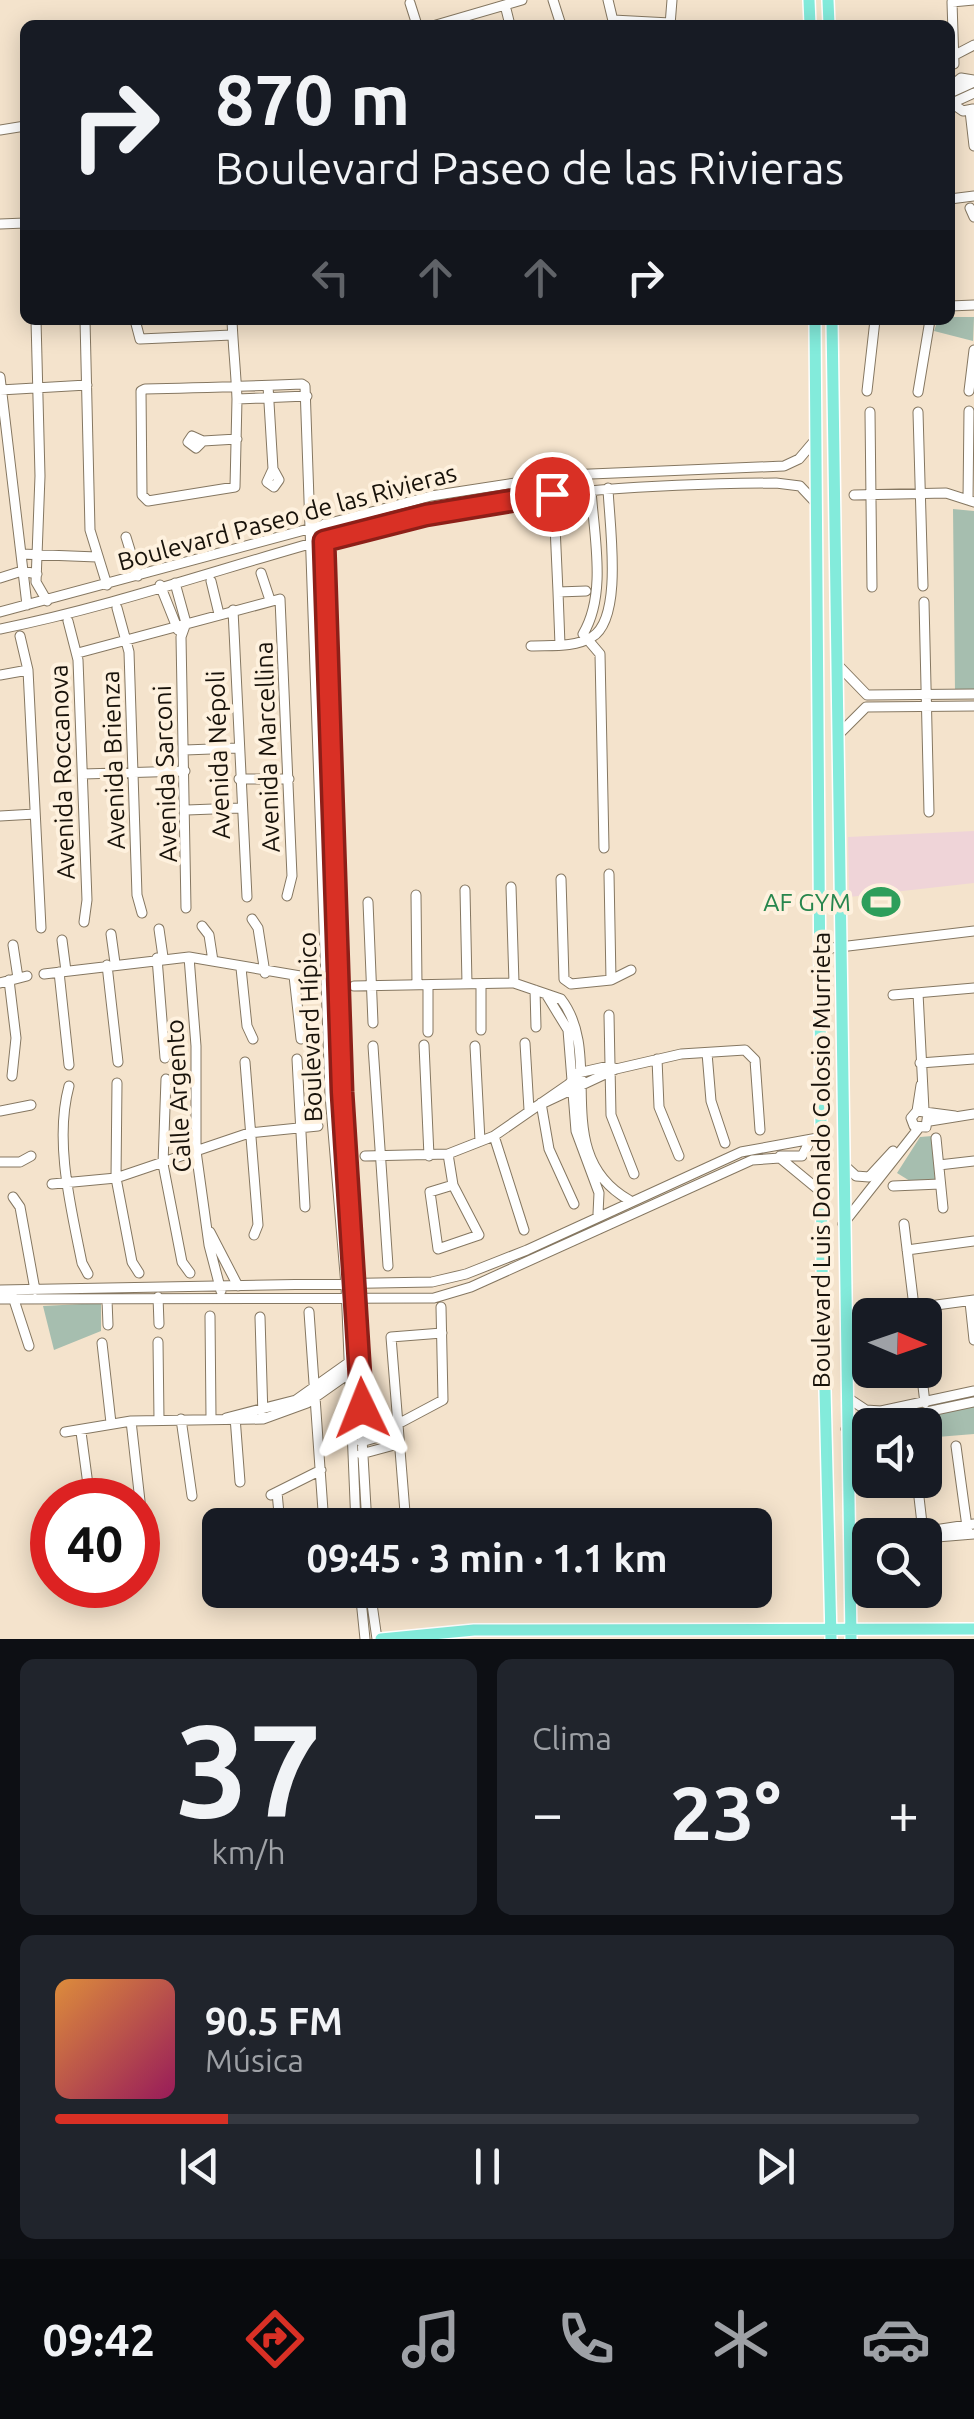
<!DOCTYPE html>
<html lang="es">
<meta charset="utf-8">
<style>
body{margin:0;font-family:Ubuntu,sans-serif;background:#20242c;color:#f1f3f6;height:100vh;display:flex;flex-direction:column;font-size:38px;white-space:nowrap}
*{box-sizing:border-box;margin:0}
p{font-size:32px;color:#9ea1a6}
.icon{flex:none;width:55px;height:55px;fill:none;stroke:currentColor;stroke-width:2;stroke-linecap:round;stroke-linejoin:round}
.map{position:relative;height:1639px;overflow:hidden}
.drawer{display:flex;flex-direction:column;gap:20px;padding:20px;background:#0d0f14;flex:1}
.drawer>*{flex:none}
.banner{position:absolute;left:20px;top:20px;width:935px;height:305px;border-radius:15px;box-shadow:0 5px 25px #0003;background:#171b24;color:#f1f3f6;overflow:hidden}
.needle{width:65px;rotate:92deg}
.controls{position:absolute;left:852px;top:1298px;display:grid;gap:20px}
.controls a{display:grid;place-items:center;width:90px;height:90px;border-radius:15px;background:#171b24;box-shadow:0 5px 25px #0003;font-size:50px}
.speed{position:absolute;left:30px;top:1478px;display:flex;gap:20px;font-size:50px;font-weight:700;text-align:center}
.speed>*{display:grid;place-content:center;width:130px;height:130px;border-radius:50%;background:#171b24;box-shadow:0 5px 25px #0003;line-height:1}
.speed .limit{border:15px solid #d22;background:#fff;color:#111}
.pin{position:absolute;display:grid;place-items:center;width:85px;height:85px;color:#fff;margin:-42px;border:5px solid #fff;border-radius:50%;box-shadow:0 2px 10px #0007}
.me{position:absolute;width:110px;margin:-55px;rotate:358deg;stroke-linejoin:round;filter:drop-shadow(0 0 8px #0008)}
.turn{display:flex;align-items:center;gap:35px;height:210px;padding:0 30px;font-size:45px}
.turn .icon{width:130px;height:130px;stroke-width:2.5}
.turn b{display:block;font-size:70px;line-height:85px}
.lanes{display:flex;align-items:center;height:95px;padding:0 30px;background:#0003;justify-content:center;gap:50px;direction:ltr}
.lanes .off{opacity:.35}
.big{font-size:75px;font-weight:700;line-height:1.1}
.drawer .widget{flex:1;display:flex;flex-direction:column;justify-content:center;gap:15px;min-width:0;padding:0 35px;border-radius:15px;background:#20242c}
.drawer .dial{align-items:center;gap:0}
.dial b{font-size:130px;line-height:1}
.song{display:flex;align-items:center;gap:30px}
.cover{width:120px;height:120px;border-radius:15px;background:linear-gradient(135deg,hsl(30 70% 55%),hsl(330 70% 35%))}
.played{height:10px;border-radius:5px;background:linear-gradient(90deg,#d93025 20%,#363941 20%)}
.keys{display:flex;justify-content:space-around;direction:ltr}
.heat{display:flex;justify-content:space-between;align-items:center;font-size:55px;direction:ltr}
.drawer .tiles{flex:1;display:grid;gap:20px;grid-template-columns:1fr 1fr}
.widget:last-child{grid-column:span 2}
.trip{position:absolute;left:202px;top:1508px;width:570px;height:100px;border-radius:15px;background:#171b24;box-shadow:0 5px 25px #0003;font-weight:700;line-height:100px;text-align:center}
.tab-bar{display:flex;height:160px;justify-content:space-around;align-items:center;background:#090b0e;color:#9ea1a6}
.tab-bar .icon{width:70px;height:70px}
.tab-bar .current{color:#d93025}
.tab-bar b{font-size:45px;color:#f1f3f6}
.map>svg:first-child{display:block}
</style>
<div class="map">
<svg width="974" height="1639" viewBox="0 0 974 1639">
<rect width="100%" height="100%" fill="#f4e3cc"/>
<!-- education -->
<path fill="#efd4d8" d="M974,831V883L849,897L848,837Z"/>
<!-- green -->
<path fill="#a6beaf" d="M950,317H974L973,341L934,331L938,320Z
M953,509L974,511V691L955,692Z
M932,1136L935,1179L910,1181L897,1173L920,1137Z
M101,1303V1331L54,1350L43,1306Z
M974,1406V1434L925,1438V1425H914L941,1409Z"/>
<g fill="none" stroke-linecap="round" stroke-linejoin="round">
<!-- minor casing -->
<g stroke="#857761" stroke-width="11">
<path id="minor" d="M553,0L561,25
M608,0L614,25
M410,3L417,25
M505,5L510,25
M613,20L670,23
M436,25L522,0
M670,25L672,0
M953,56L974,45
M954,64L952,2L974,0
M950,87L961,78L974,80
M950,93L974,82
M950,102L963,111L973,109
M950,104L974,93
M970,111L974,146
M0,130L25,126
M950,199L974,196
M970,208L974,217
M0,224L25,223
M950,306L974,305
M36,320L40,476L36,582L47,601
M85,320L90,530L107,585
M135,320L140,339L232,335
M232,320C233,346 236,372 237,399L235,487L148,501L142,495L141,391L145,389C198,388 250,386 302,384L305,386L330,1095L346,1286L356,1525
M0,377L27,605
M268,386L273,469L279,480L274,487L267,482L273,469
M0,390L87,385
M867,391L875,320
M969,391L974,350
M918,392L930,320
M237,399L307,396
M870,412L872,587
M918,412L923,586
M203,441L192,436L188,442L196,448L203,441L237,439
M591,490C594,536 607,594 583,634L600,654L604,848
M854,495L946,493L974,502
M968,500L969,411
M554,504L558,592
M324,524L342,1092L367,1525
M126,537L138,576
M21,554L97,557
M261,573L270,600
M0,578L22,571L37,574
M211,581L219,614
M175,583L186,623L181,637L186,908
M160,585L178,630
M924,602L929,812
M117,608L129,652L137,895L142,913
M233,610L247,897
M0,612L431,496L567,475L784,466L799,459L816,439
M68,621L78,660L87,900L84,922
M0,629C144,600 283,545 427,514C542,490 659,484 776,483L800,486L816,503
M20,636L28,670
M560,645L558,592L586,591
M531,646C550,645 574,648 592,637C624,618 609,522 608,488
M78,653L280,599L292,876L287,896
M837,664L867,695L974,694
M0,675L28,670L41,928
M838,735L866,707L974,706
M185,750L238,748
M83,774L185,771
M239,779H289
M187,810L240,808
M0,816L35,814
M609,874L611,980
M561,879L564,979
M511,887L514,983
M465,890L467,984
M416,895L417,985
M368,902L373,1023
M252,919L258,928L265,973
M202,926L209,935L213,961
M159,929L163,957
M111,934L115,963
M62,940L66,971
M13,945L18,978
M823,949L974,931
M189,957L196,1046V1151L209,1245L221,1291
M157,958L165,1058
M107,965L118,1062
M241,968L247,1026L253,1039
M59,972L69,1065
M44,974L189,957L312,978
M294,976L301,1039
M564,979L571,984L611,980L631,970
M9,980L16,1038L12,1076
M0,983L27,976
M428,985V1032
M354,986L514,983L561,999C606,1057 548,1154 629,1200
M535,990L536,1027
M918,993L924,1110
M546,994L568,1030L576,1131L599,1193L598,1214
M893,995L974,988
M609,1015L611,1115L634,1174
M481,1030V984
M525,1043L529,1110
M424,1045L429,1156
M373,1046L388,1266
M475,1046L480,1141
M707,1053L711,1101L725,1143
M297,1059L305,1207
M657,1059L659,1107L679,1156
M245,1062L258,1225L254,1235
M920,1063L974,1059
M166,1079L163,1164L182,1262L190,1273
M117,1083L116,1178L132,1262L139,1273
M69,1086C54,1141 71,1208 82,1263L88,1274
M541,1103L549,1149L574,1204
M535,1107L616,1069L681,1054L745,1050L755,1060L760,1130
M0,1111L31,1105
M917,1111L921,1085
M928,1113L926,1127L914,1126L911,1118L917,1111L955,1116
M930,1121L974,1114
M494,1136L524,1230
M936,1138L943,1208
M448,1154L453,1185L479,1235L438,1249L430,1192L453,1185
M365,1156L448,1154L494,1136L569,1084L578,1073L609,1066L616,1069
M780,1156H802L809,1143
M0,1162H20L31,1156
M844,1165L856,1176L869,1177L893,1151
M939,1165L974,1161
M52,1184L116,1178L249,1133L318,1126
M893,1186L940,1184
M13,1197L20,1207L35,1290
M843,1224L918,1129
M904,1224L915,1315
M210,1232L238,1286
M907,1250L974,1241
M0,1290L432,1282L466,1274L527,1250L741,1152L823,1137
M13,1297L29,1346
M158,1297L159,1324
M0,1299L434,1298L471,1287L752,1160L780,1158L820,1191
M107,1300L108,1325
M970,1302L974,1340
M914,1308L974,1300
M309,1312L324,1525
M210,1316L211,1417
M260,1317L263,1417
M158,1342L159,1419
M102,1343L111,1423
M921,1370L925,1403
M848,1398L866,1410L881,1411L974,1391
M235,1417L240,1482
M226,1418L296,1400L351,1361
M181,1419L192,1496
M131,1421L141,1510
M396,1425L443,1400L441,1307
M846,1429L974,1402
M65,1432L131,1421L263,1419L307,1403L351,1372
M81,1432L90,1500
M361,1442L396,1432
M956,1446L968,1534
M361,1454L398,1444
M917,1480L923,1532
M277,1492L280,1525
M271,1495L321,1470
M406,1525L391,1337L442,1333
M849,1530L861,1543L870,1544
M901,1535L974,1524
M925,1538L974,1534
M850,1563L870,1553
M360,1590L365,1639
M370,1590L377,1639"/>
</g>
<!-- major casing -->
<g stroke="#fff" stroke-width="14">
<path id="major" d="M809,0L810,25
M828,0L829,25
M815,320L822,1265L831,1639
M832,320L851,1639
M381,1639L474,1630L974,1629"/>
</g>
<!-- minor -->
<use href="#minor" stroke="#fff" stroke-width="9"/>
<!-- major -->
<use href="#major" stroke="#83ebdb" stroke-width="11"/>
</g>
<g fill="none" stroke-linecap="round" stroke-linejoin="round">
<!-- route casing -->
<g stroke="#8d1f18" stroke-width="25">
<path id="route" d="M362,1408L342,1092L324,541L426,515L552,494"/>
</g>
<!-- route -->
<use href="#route" stroke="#d93025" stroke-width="18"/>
</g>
<!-- icons -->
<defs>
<g id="stadium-bare" transform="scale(3)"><path d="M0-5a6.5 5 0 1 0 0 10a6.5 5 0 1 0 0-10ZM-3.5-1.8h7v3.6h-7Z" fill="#2e9e5b" stroke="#fef1de" stroke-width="2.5" paint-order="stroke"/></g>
</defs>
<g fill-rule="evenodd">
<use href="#stadium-bare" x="881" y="902"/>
</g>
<g text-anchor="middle" stroke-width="8" stroke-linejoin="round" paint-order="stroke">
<!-- street labels -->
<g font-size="25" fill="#18120a" stroke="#fef1de">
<text transform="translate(287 517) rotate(-15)" y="9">Boulevard Paseo de las Rivieras</text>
<text transform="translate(267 747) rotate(-92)" y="9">Avenida Marcellina</text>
<text transform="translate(218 755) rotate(-92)" y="9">Avenida Népoli</text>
<text transform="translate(113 760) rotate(-92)" y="9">Avenida Brienza</text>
<text transform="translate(62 772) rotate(-92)" y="9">Avenida Roccanova</text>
<text transform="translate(165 774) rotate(-92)" y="9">Avenida Sarconi</text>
<text transform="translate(310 1027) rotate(-92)" y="9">Boulevard Hípico</text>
<text transform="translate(178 1096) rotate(-93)" y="9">Calle Argento</text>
<text transform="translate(821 1160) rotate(-90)" y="9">Boulevard Luis Donaldo Colosio Murrieta</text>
</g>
<!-- leisure labels -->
<g font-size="25" fill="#27864d" stroke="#fef1de" text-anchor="end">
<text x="851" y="911">AF GYM</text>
</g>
</g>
</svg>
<div class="controls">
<a><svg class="needle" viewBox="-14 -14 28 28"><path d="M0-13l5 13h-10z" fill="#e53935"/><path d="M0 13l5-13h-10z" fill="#9ea1a6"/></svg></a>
<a><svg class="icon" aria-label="sound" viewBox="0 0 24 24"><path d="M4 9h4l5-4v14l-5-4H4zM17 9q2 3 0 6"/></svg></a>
<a><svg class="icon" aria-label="search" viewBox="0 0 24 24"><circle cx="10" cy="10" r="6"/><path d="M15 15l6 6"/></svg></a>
</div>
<div class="speed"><div class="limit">40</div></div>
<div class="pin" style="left:552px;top:494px;background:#d93025"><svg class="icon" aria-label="arrive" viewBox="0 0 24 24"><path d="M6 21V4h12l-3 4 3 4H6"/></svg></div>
<svg class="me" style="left:362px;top:1408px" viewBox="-20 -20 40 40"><path d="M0-17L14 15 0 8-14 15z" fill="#d93025" stroke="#fff" stroke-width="4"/></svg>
<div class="trip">09:45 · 3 min · 1.1 km</div>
<div class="banner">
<div class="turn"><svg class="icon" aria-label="right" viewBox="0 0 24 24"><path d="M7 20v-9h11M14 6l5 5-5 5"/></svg><div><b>870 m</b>Boulevard Paseo de las Rivieras</div></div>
<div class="lanes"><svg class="icon off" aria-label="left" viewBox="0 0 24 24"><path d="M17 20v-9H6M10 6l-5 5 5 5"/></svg><svg class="icon off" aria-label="ahead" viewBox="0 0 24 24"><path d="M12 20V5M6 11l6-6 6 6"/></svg><svg class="icon off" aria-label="ahead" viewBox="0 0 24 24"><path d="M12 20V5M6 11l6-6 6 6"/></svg><svg class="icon" aria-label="right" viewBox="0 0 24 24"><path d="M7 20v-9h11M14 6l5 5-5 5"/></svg></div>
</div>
</div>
<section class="drawer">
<div class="tiles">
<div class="widget dial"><b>37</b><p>km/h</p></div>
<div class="widget"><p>Clima</p>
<div class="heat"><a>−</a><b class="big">23°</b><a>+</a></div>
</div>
<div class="widget">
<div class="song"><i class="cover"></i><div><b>90.5 FM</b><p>Música</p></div></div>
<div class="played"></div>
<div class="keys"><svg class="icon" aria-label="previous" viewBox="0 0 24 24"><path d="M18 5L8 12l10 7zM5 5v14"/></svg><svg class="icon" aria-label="pause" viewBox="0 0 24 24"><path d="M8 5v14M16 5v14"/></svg><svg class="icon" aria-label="next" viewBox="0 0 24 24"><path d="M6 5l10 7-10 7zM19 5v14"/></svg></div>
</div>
</div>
</section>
<nav class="tab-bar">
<b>09:42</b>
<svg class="icon current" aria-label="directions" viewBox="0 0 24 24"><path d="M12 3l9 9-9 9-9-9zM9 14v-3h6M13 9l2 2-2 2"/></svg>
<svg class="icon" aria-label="music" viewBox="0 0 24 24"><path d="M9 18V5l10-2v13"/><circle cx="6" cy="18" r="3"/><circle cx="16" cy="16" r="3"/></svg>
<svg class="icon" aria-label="phone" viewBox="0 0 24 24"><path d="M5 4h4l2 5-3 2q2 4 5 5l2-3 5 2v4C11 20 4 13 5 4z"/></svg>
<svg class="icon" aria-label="climate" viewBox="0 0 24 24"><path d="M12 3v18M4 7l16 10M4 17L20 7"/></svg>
<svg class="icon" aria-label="car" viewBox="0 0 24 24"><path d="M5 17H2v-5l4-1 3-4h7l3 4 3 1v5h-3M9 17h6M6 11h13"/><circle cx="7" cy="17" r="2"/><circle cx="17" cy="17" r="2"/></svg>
</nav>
